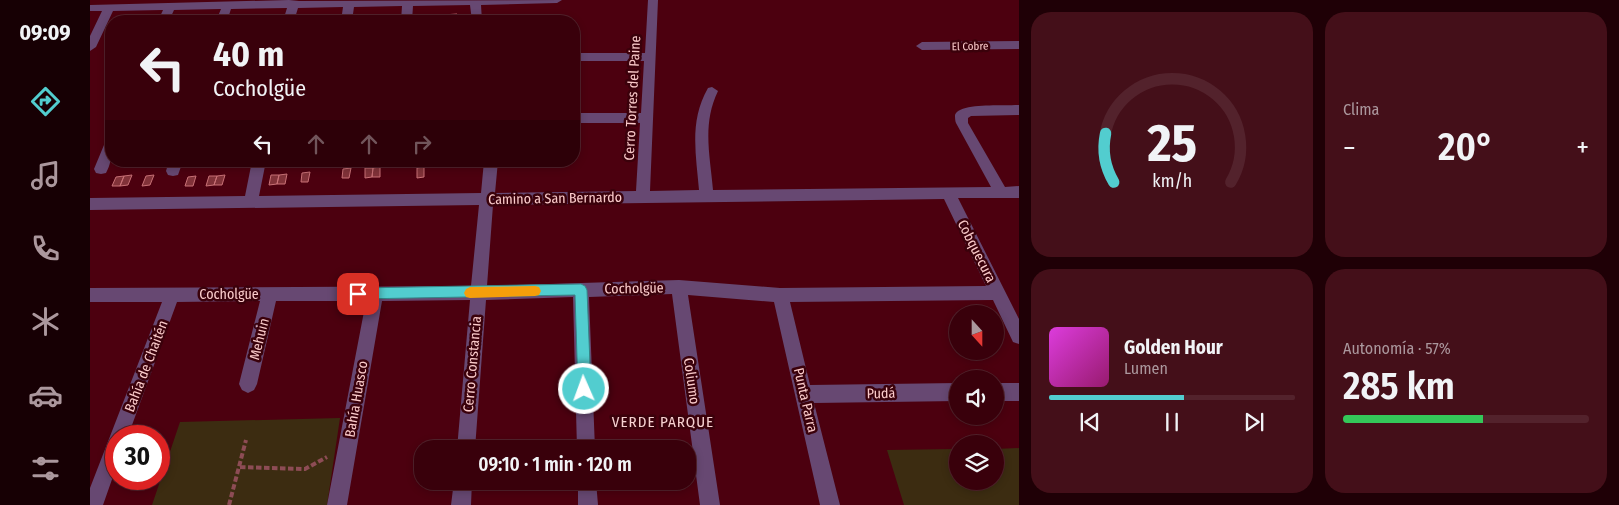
<!DOCTYPE html>
<html lang="es">
<meta charset="utf-8">
<style>
body{margin:0;font-family:"Fira Sans Condensed",sans-serif;background:#440f19;color:#f1f3f6;height:100vh;display:flex;flex-direction:column;font-size:19px;white-space:nowrap}
*{box-sizing:border-box;margin:0}
p{font-size:16px;color:#ab979d}
.icon{flex:none;width:28px;height:28px;fill:none;stroke:currentColor;stroke-width:2;stroke-linecap:round;stroke-linejoin:round}
.map{position:relative;flex:1;overflow:hidden}
.sheet{display:flex;flex-direction:column;gap:12px;padding:12px;background:#1f0006;width:600px}
.sheet>*{flex:none}
.top-card{position:absolute;left:15px;top:15px;width:475px;height:152px;border-radius:20px;box-shadow:0 2px 8px #0003,0 0 0 1px #53222c;background:#39000b;color:#f1f3f6;overflow:hidden}
.needle{width:32px;rotate:159deg}
.fabs{position:absolute;left:859px;top:305px;display:grid;gap:10px}
.fabs a{display:grid;place-items:center;width:55px;height:55px;border-radius:50%;background:#39000b;box-shadow:0 2px 8px #0003,0 0 0 1px #53222c;font-size:25px}
.speed{position:absolute;left:15px;top:425px;display:flex;gap:10px;font-size:25px;font-weight:700;text-align:center}
.speed>*{display:grid;place-content:center;width:65px;height:65px;border-radius:50%;background:#39000b;box-shadow:0 2px 8px #0003,0 0 0 1px #53222c;line-height:1}
.speed .limit{border:8px solid #d22;background:#fff;color:#111}
.pin{position:absolute;display:grid;place-items:center;width:42px;height:42px;color:#fff;margin:-21px;border-radius:10px;box-shadow:0 2px 8px #0006}
.me{position:absolute;width:55px;margin:-28px;rotate:358deg;stroke-linejoin:round;filter:drop-shadow(0 0 4px #0008)}
.turn{display:flex;align-items:center;gap:18px;height:105px;padding:0 25px;font-size:22px}
.turn .icon{width:65px;height:65px;stroke-width:2.5}
.turn b{display:block;font-size:35px;line-height:42px}
.lanes{display:flex;align-items:center;height:48px;padding:0 25px;background:#0003;justify-content:center;gap:25px;direction:ltr}
.lanes .off{opacity:.35}
.big{font-size:38px;font-weight:600;line-height:1.1}
.sheet .card{flex:1;display:flex;flex-direction:column;justify-content:center;gap:8px;min-width:0;padding:0 18px;border-radius:20px;background:#440f19}
.sheet .dial{align-items:center;gap:0}
.dial svg{height:130px;overflow:visible;fill:none;stroke:#53222c;stroke-width:7;stroke-linecap:round;text-anchor:middle}
.dial text{fill:#f1f3f6;stroke:none}
.song{display:flex;align-items:center;gap:15px}
.cover{width:60px;height:60px;border-radius:8px;background:linear-gradient(135deg,hsl(300 70% 55%),hsl(320 70% 35%))}
.played{height:5px;border-radius:2px;background:linear-gradient(90deg,#52cdcf 55%,#53222c 55%)}
.keys{display:flex;justify-content:space-around;direction:ltr}
.heat{display:flex;justify-content:space-between;align-items:center;font-size:28px;direction:ltr}
.charge{height:8px;border-radius:4px;background:linear-gradient(90deg,#34c759 57%,#53222c 0)}
.sheet .tiles{flex:1;display:grid;gap:12px;grid-template-columns:repeat(2,1fr)}
.trip{position:absolute;left:324px;top:440px;width:282px;height:50px;border-radius:20px;background:#39000b;box-shadow:0 2px 8px #0003,0 0 0 1px #53222c;font-weight:600;line-height:50px;text-align:center}
main{display:flex;flex:1;min-height:0}
.dock{display:flex;flex-direction:column;width:90px;justify-content:space-around;align-items:center;background:#170004;color:#ab979d}
.dock .icon{width:35px;height:35px}
.dock .selected{color:#52cdcf}
.dock b{font-size:22px;color:#f1f3f6}
.map>svg:first-child{display:block}
</style>
<main>
<nav class="dock">
<b>09:09</b>
<svg class="icon selected" aria-label="directions" viewBox="0 0 24 24"><path d="M12 3l9 9-9 9-9-9zM9 14v-3h6M13 9l2 2-2 2"/></svg>
<svg class="icon" aria-label="music" viewBox="0 0 24 24"><path d="M9 18V5l10-2v13"/><circle cx="6" cy="18" r="3"/><circle cx="16" cy="16" r="3"/></svg>
<svg class="icon" aria-label="phone" viewBox="0 0 24 24"><path d="M5 4h4l2 5-3 2q2 4 5 5l2-3 5 2v4C11 20 4 13 5 4z"/></svg>
<svg class="icon" aria-label="climate" viewBox="0 0 24 24"><path d="M12 3v18M4 7l16 10M4 17L20 7"/></svg>
<svg class="icon" aria-label="car" viewBox="0 0 24 24"><path d="M5 17H2v-5l4-1 3-4h7l3 4 3 1v5h-3M9 17h6M6 11h13"/><circle cx="7" cy="17" r="2"/><circle cx="17" cy="17" r="2"/></svg>
<svg class="icon" aria-label="filters" viewBox="0 0 24 24"><path d="M4 7h16M4 17h16"/><circle cx="9" cy="7" r="2"/><circle cx="15" cy="17" r="2"/></svg>
</nav>
<div class="map">
<svg width="929" height="505" viewBox="0 0 929 505">
<rect width="100%" height="100%" fill="#4c000f"/>
<!-- green -->
<path fill="#3c2c11" d="M250,418L237,505H62L90,422Z
M929,448V505H814L797,450L867,449L868,481H905V449Z"/>
<!-- building -->
<path fill="#813239" stroke="#c87176" d="M367,14V20L354,21L353,15Z
M290,167V177H282L283,168Z
M334,167V177L327,178V168Z
M261,168L259,178H252L253,169Z
M275,168H283L282,177L275,178Z
M220,172L218,182H211L212,173Z
M197,174L195,184H187L189,175Z
M42,175L38,185L30,186L34,176Z
M64,175L60,185L52,186L56,176Z
M135,175L132,185H124L127,176Z
M181,175H189L187,184L179,185Z
M34,176L30,186H22L26,177Z
M106,176L103,186H95L98,177Z
M119,176H127L124,185L116,186Z"/>
<g fill="none" stroke-linecap="round" stroke-linejoin="round">
<!-- path -->
<path stroke="#8d4c55" stroke-width="4" stroke-dasharray="5.5 2.5" stroke-linecap="butt" d="M150,467L215,469L237,457
M139,505L156,440"/>
<!-- minor -->
<path fill="#674872" fill-rule="evenodd" d="M199,0L209,1L472,0L467,3L391,5L392,21H382L380,5L323,6L322,21H311L312,6L264,7L262,21H251L253,7L208,8L204,21H193L197,8L141,9L137,21H126L131,9L84,10L79,21H68L73,10L23,11L6,47L0,51V36L12,11H0V5Z
M558,0H568L560,191L609,190C606,154 599,121 618,88L622,87L628,91C612,124 620,155 623,190L901,187L866,123C865,121 865,117 865,115C869,102 917,106 929,105V115L881,116L878,118V123L915,187L929,186V198H868L929,319V344L923,342L903,300L700,302L720,385L868,383V401L724,403L750,505H730L684,302L598,295L630,505H610L582,294L499,297L505,449H487L483,297L396,300L385,449H367L380,300L292,301L257,505H237L276,301H186L167,384L164,390L158,393L152,390L149,384L170,301L87,302L38,436H26V468L13,505H0V488L72,302H0V288L381,286L389,205L0,210V198L155,196L162,161H176L169,196L391,193L394,161H408L405,193L546,191L550,123H484V113H551L554,61H484V53H555ZM854,199L896,286L690,288L589,280L397,286L403,205Z
M929,41V49L832,50L826,46L832,42Z
M21,140C22,152 22,162 16,173L11,174L6,173L4,169L14,145L16,141Z
M79,161H93L88,175L83,176L78,175L76,171Z
M229,161H243L241,166L236,167L231,166Z
M905,383H929V401H905Z
M364,481H382L381,505H361Z
M488,481H506L508,505H488Z"/>
</g>
<!-- route -->
<path fill="#52cdcf" stroke="#358587" d="M491,284L495,286L497,290L501,389L499,394L494,396L490,394L488,389L485,295L268,299L264,297L262,294L264,290L268,288Z"/>
<!-- slow -->
<path fill="#f59e0b" d="M445,286L449,287L451,291L449,295L445,296L380,298L376,297L374,293L376,289L380,287Z"/>
<g text-anchor="middle" stroke-width="5" stroke-linejoin="round" paint-order="stroke">
<!-- far-street labels -->
<g font-size="11" fill="#fbcbcb" stroke="#3a010b">
<text transform="translate(880 46) rotate(-1)" y="4">El Cobre</text>
</g>
<!-- street labels -->
<g font-size="14" fill="#fbcbcb" stroke="#3a010b">
<text transform="translate(542 98) rotate(-87)" y="5">Cerro Torres del Paine</text>
<text transform="translate(465 198) rotate(-1)" y="5">Camino a San Bernardo</text>
<text transform="translate(887 251) rotate(63)" y="5">Cobquecura</text>
<text transform="translate(544 288) rotate(-1)" y="5">Cocholgüe</text>
<text x="139" y="299">Cocholgüe</text>
<text transform="translate(169 339) rotate(-76)" y="5">Mehuin</text>
<text transform="translate(382 364) rotate(-85)" y="5">Cerro Constancia</text>
<text transform="translate(56 366) rotate(-69)" y="5">Bahía de Chaitén</text>
<text transform="translate(602 381) rotate(82)" y="5">Coliumo</text>
<text transform="translate(791 393) rotate(-1)" y="5">Pudá</text>
<text transform="translate(266 399) rotate(-80)" y="5">Bahía Huasco</text>
<text transform="translate(716 400) rotate(77)" y="5">Punta Parra</text>
</g>
<!-- neighbourhood labels -->
<g font-size="15" letter-spacing="1" fill="#f7d1d1" stroke="#3a010b">
<text x="573" y="427">VERDE PARQUE</text>
</g>
</g>
</svg>
<div class="fabs">
<a><svg class="needle" viewBox="-14 -14 28 28"><path d="M0-13l5 13h-10z" fill="#e53935"/><path d="M0 13l5-13h-10z" fill="#ab979d"/></svg></a>
<a><svg class="icon" aria-label="sound" viewBox="0 0 24 24"><path d="M4 9h4l5-4v14l-5-4H4zM17 9q2 3 0 6"/></svg></a>
<a><svg class="icon" aria-label="layers" viewBox="0 0 24 24"><path d="M12 4l9 5-9 5-9-5zM3 14l9 5 9-5"/></svg></a>
</div>
<div class="speed"><div class="limit">30</div></div>
<div class="pin" style="left:268px;top:294px;background:#d93025"><svg class="icon" aria-label="arrive" viewBox="0 0 24 24"><path d="M6 21V4h12l-3 4 3 4H6"/></svg></div>
<svg class="me" style="left:494px;top:389px" viewBox="-20 -20 40 40"><circle r="17" fill="#52cdcf" stroke="#fff" stroke-width="3"/><path d="M0-11L8 9 0 5-8 9z" fill="#fff"/></svg>
<div class="trip">09:10 · 1 min · 120 m</div>
<div class="top-card">
<div class="turn"><svg class="icon" aria-label="left" viewBox="0 0 24 24"><path d="M17 20v-9H6M10 6l-5 5 5 5"/></svg><div><b>40 m</b>Cocholgüe</div></div>
<div class="lanes"><svg class="icon" aria-label="left" viewBox="0 0 24 24"><path d="M17 20v-9H6M10 6l-5 5 5 5"/></svg><svg class="icon off" aria-label="ahead" viewBox="0 0 24 24"><path d="M12 20V5M6 11l6-6 6 6"/></svg><svg class="icon off" aria-label="ahead" viewBox="0 0 24 24"><path d="M12 20V5M6 11l6-6 6 6"/></svg><svg class="icon off" aria-label="right" viewBox="0 0 24 24"><path d="M7 20v-9h11M14 6l5 5-5 5"/></svg></div>
</div>
</div>
<section class="sheet">
<div class="tiles">
<div class="card dial"><svg viewBox="0 0 100 80">
<path d="M14 69A42 42 0 1 1 86 69"/>
<path d="M14 69A42 42 0 0 1 9 39" stroke="#52cdcf"/>
<text x="50" y="56" font-size="32" font-weight="700">25</text>
<text x="50" y="72" font-size="11">km/h</text>
</svg></div>
<div class="card"><p>Clima</p>
<div class="heat"><a>−</a><b class="big">20°</b><a>+</a></div>
</div>
<div class="card">
<div class="song"><i class="cover"></i><div><b>Golden Hour</b><p>Lumen</p></div></div>
<div class="played"></div>
<div class="keys"><svg class="icon" aria-label="previous" viewBox="0 0 24 24"><path d="M18 5L8 12l10 7zM5 5v14"/></svg><svg class="icon" aria-label="pause" viewBox="0 0 24 24"><path d="M8 5v14M16 5v14"/></svg><svg class="icon" aria-label="next" viewBox="0 0 24 24"><path d="M6 5l10 7-10 7zM19 5v14"/></svg></div>
</div>
<div class="card"><p>Autonomía · 57%</p><b class="big">285 km</b><div class="charge"></div></div>
</div>
</section>
</main>
